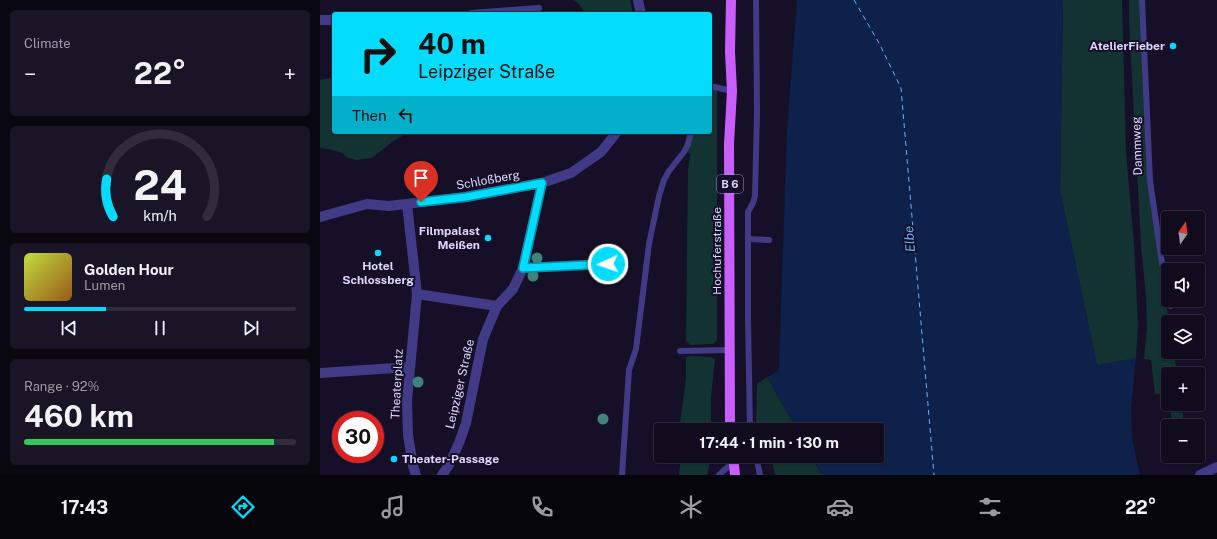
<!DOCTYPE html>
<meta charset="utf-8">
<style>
body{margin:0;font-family:"Public Sans",sans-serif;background:#191527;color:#f1f3f6;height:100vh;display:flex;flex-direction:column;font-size:15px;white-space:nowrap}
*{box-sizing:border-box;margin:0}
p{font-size:13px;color:#9c9ba4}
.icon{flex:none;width:22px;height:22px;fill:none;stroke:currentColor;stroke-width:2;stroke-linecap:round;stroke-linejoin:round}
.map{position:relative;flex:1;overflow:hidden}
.sheet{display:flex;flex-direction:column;gap:10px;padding:10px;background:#090710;width:320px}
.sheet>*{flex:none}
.guide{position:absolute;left:12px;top:12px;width:380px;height:122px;border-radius:4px;box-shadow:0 1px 3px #0004,0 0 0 1px #302c3c;background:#04dcfe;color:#111;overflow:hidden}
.needle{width:26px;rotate:14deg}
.buttons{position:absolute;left:841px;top:211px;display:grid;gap:8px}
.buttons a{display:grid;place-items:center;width:44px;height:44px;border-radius:4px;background:#100c1e;box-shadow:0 1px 3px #0004,0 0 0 1px #302c3c;font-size:20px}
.speed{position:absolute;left:12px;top:411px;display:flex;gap:8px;font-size:20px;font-weight:700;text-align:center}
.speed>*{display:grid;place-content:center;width:52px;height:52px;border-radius:50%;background:#100c1e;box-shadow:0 1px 3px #0004,0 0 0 1px #302c3c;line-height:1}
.speed .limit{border:6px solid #d22;background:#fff;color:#111}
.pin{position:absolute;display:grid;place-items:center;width:34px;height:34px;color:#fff;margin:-41px -17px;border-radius:50% 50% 50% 0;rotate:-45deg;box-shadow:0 0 4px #0007}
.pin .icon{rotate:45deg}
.me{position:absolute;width:44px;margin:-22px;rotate:267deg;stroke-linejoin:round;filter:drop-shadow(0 0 3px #0008)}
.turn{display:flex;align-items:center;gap:14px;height:84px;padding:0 20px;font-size:18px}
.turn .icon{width:52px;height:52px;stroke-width:2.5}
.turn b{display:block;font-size:28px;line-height:34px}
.then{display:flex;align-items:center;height:38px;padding:0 20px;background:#0003;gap:8px;font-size:15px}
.big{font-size:30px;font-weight:700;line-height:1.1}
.sheet .card{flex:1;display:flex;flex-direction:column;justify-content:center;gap:6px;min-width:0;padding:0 14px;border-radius:6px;background:#191527}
.sheet .dial{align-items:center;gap:0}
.dial svg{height:104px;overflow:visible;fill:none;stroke:#302c3c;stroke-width:7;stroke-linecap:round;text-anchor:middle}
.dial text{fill:#f1f3f6;stroke:none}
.song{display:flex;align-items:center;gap:12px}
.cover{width:48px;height:48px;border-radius:6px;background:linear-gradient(135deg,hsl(70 70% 55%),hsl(30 70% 35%))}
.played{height:4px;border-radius:2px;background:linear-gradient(90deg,#04dcfe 30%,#302c3c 30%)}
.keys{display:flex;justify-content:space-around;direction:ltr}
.heat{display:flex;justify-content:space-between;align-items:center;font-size:22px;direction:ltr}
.charge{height:6px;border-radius:3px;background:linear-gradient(90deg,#34c759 92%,#302c3c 0)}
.trip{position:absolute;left:334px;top:423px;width:230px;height:40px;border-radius:4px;background:#100c1e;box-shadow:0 1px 3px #0004,0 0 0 1px #302c3c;font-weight:700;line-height:40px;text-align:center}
.dock{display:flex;height:64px;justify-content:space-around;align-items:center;background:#06050c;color:#9c9ba4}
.dock .icon{width:28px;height:28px}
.dock .on{color:#04dcfe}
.dock b{font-size:18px;color:#f1f3f6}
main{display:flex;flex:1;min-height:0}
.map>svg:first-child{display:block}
</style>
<main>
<section class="sheet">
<div class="card"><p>Climate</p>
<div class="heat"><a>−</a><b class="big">22°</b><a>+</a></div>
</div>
<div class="card dial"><svg viewBox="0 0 100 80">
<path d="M14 69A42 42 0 1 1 86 69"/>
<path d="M14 69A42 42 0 0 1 9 40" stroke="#04dcfe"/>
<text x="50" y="56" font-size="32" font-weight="700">24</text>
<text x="50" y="72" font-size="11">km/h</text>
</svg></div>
<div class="card">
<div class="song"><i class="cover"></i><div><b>Golden Hour</b><p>Lumen</p></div></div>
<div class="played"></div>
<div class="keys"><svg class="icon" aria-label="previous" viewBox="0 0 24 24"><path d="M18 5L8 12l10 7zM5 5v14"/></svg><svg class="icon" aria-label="pause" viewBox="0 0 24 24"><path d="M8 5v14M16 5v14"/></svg><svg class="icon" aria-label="next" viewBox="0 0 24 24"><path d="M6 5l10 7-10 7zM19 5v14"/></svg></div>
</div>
<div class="card"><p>Range · 92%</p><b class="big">460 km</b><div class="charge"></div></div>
</section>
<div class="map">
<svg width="897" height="475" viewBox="0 0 897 475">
<rect width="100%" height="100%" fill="#151028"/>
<!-- green -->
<path fill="#133232" d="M253,0H310L313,14H266L258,3Z
M743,0H802L806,152L814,244L818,325L816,358L777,366L740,191Z
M809,0H820L827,112L840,265L849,322H848V352H854L857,374H848V396L847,393L835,394L831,360L824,359L827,328L826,297L821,245L809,22Z
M14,77V132H89L72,142L52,158L37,160L28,158L22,153L12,150L0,148V80Z
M390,87L397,90V341L392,344L370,345L366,340L368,170L370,156V153L364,152L371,132H390Z
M371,356L391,357L395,359L391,397V430H359L366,379V357Z
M447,377L477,430H445L443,423H436L437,384Z
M849,404H861L865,426H853Z
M361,456H391L387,475H359Z
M451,456H491L502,475H455Z"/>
<!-- water -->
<path fill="#0d214a" d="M477,0H743L740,191L777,365L816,358L811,407L812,438L820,475H502L491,456H557V430H477L447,377L458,371L459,368L467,130Z"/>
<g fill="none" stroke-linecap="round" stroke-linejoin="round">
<!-- ferry -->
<path stroke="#65b2ff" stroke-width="1" stroke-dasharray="5 4" stroke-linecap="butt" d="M534,0L559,43L581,88L614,475"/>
<!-- lane -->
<path stroke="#413b87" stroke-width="6" d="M822,0L830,181L842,263L848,290
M151,13L219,8
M390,86L412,91
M428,239L449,240
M850,300L851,306
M360,351L410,350
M430,430L428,317V212L433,203L435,196L437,113L436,0
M436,456L440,475
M302,475L309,370L316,349L329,244L339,196L344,180L349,171L364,152L368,144L371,132
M399,475L413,462"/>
<!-- street -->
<path stroke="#413b87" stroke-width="10" d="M318,0L321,14
M0,20H14
M87,204L97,294L87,401L88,435L93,466L96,475
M0,217L47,204L69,206L146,197L222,183L251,173L281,152L297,132
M203,268L287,264
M97,294L177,306
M0,373L90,367
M122,475L129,465L139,443L146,423L163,339L177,306L193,289L203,268L222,183
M880,475L897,467"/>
<!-- primary -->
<path stroke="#c95eff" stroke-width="10" d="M410,430L409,144L412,91L410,52L411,0
M413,456L415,475"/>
</g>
<!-- trees -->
<g fill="#3f827e">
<circle cx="217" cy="258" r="5.5"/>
<circle cx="213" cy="276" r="5.5"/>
<circle cx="98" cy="382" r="5.5"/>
<circle cx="283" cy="419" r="5.5"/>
</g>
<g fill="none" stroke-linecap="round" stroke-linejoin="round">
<!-- route casing -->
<g stroke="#038fa5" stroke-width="10">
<path id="route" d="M101,202L146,197L222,183L203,268L288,264"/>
</g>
<!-- route -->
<use href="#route" stroke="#04dcfe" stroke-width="7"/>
</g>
<!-- markers -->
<g fill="#04dcfe" stroke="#151028" stroke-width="1.5">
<circle cx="853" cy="46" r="4"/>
<circle cx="168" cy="238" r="4"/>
<circle cx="58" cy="253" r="4"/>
<circle cx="74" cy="459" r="4"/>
</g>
<g text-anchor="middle" stroke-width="4" stroke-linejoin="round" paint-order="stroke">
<!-- shield labels -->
<rect fill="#151028" stroke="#a19bbe" stroke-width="1" x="397" y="175" width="26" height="18" rx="3"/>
<g font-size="11" font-weight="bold" fill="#ddd7ff">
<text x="410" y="188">B 6</text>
</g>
<!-- poi labels -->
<g font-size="12" font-weight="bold" fill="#ddd7ff" stroke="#151028" text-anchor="end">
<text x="845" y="50">AtelierFieber</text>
<text x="160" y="235">Filmpalast<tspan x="160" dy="14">Meißen</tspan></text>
<text x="58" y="270" text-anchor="middle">Hotel<tspan x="58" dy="14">Schlossberg</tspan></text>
<text x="82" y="463" text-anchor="start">Theater-Passage</text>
</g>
<!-- street labels -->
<g font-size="12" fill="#ddd7ff" stroke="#151028">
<text transform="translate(817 146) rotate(-92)" y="4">Dammweg</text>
<text transform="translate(168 180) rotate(-10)" y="4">Schloßberg</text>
<text transform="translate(397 251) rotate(-90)" y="4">Hochuferstraße</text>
<text transform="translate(77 384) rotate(-87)" y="4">Theaterplatz</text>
<text transform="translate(140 384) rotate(-77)" y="4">Leipziger Straße</text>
</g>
<!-- water labels -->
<g font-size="13" font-style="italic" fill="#65b2ff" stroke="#151028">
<text transform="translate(589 239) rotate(-94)" y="5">Elbe</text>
</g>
</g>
</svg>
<div class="buttons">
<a><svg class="needle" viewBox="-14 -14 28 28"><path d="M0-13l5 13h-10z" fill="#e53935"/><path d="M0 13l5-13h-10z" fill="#9c9ba4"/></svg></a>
<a><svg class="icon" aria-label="sound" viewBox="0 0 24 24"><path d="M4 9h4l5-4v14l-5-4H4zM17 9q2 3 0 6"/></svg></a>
<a><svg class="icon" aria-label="layers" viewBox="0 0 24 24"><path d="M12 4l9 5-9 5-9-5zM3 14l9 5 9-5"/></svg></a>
<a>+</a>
<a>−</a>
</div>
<div class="speed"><div class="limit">30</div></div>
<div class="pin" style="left:101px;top:202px;background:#d93025"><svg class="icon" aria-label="arrive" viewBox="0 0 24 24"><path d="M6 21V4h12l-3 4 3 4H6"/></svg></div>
<svg class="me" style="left:288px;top:264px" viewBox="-20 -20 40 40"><circle r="17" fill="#04dcfe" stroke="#fff" stroke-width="3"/><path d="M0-11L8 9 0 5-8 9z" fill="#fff"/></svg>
<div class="trip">17:44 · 1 min · 130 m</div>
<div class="guide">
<div class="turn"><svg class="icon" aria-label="right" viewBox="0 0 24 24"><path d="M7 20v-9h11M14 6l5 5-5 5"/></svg><div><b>40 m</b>Leipziger Straße</div></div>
<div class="then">Then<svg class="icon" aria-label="left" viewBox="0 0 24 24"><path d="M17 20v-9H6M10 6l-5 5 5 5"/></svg></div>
</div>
</div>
</main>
<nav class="dock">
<b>17:43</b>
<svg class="icon on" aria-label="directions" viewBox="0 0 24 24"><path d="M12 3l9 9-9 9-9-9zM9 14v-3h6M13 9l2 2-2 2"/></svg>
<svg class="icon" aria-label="music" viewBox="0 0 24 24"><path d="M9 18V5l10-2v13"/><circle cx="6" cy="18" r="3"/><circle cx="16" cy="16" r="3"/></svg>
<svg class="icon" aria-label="phone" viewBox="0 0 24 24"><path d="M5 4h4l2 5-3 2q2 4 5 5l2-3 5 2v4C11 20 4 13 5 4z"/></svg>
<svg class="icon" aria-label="climate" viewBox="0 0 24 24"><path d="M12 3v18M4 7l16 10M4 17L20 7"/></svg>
<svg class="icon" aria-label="car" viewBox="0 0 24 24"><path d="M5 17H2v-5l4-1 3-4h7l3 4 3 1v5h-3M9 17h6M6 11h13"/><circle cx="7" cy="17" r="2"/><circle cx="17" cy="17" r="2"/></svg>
<svg class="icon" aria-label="filters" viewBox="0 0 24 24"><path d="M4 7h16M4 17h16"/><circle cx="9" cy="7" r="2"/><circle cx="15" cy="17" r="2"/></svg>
<b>22°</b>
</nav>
